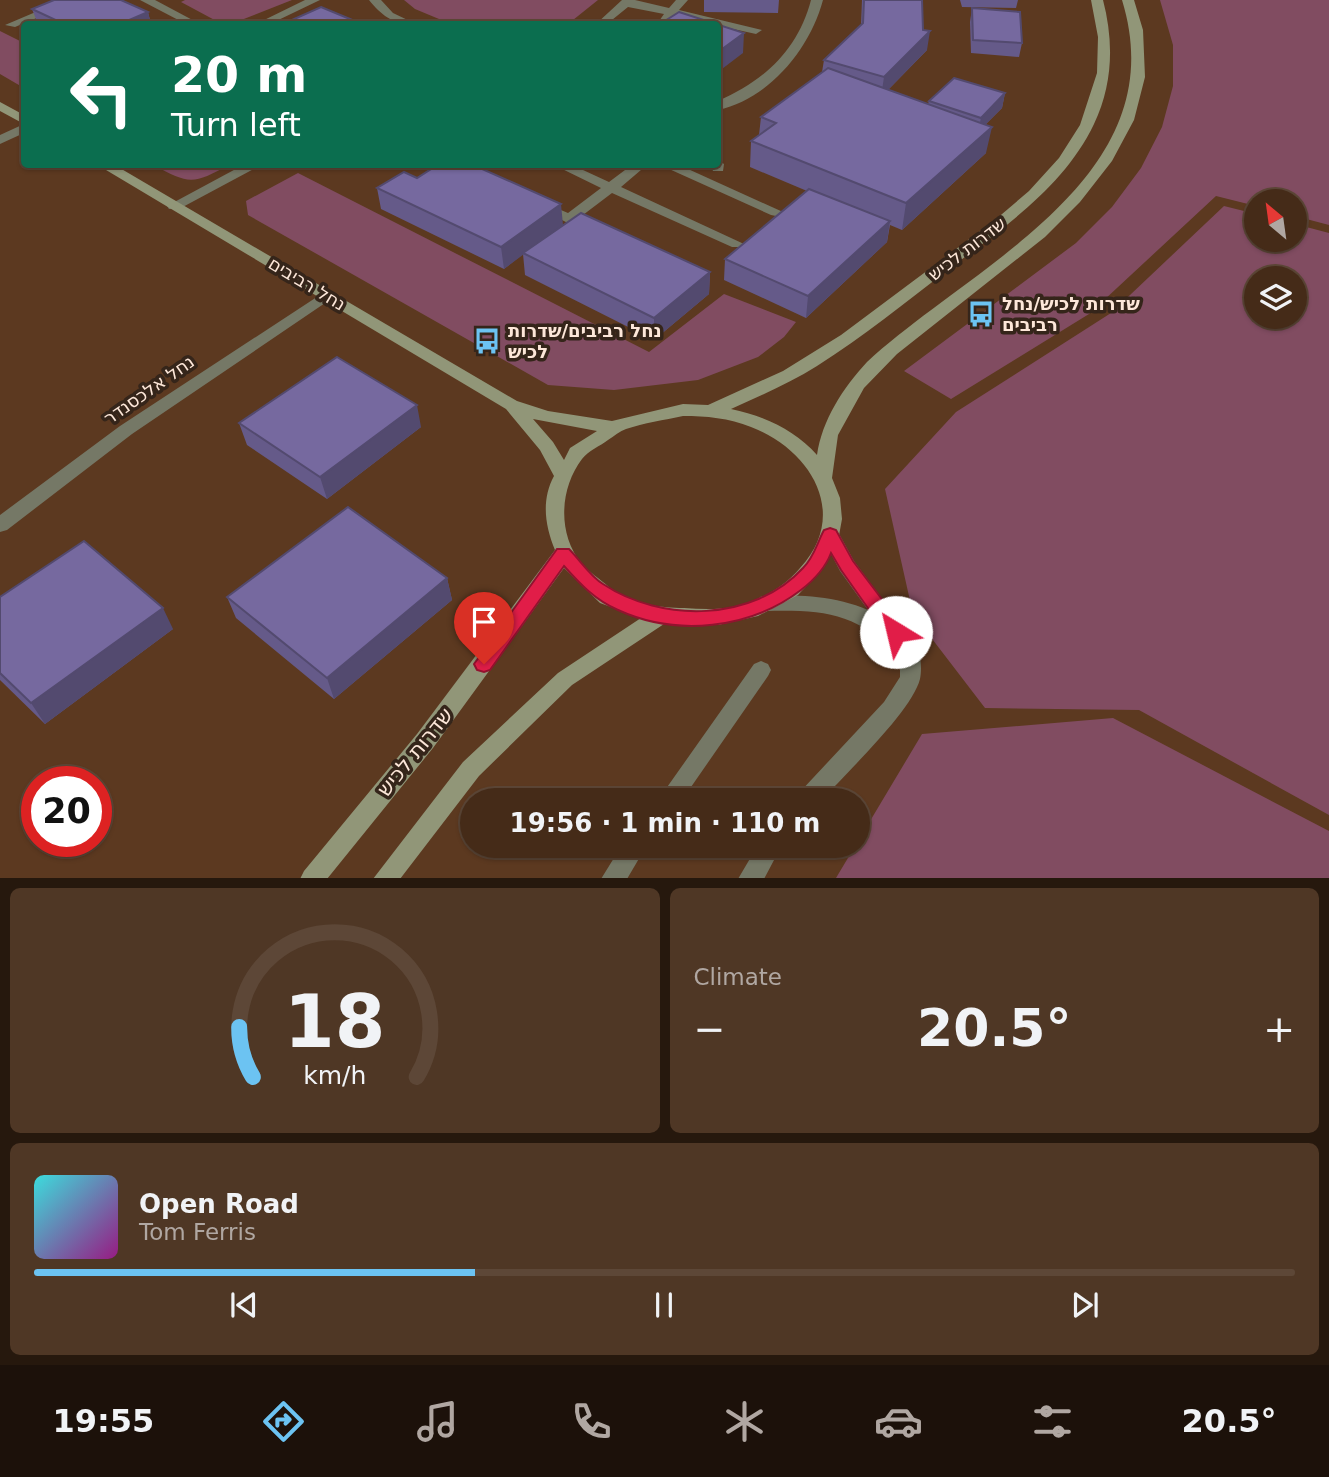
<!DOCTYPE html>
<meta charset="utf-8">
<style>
body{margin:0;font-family:"DejaVu Sans",Heebo,sans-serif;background:#4f3725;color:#f1f3f6;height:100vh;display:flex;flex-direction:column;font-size:26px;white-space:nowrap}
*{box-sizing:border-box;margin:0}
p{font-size:23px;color:#b0a7a2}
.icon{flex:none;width:38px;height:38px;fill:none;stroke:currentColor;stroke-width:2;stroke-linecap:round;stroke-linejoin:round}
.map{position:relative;height:878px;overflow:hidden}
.sheet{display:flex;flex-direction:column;gap:10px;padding:10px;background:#26180d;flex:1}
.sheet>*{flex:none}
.guide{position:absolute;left:21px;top:21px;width:700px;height:147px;border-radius:7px;box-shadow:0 2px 5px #0004,0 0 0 2px #5d4737;background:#0b6e4f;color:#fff;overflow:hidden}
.needle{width:46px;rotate:331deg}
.tools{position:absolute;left:1244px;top:189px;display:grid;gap:14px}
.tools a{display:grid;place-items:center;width:63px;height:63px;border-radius:50%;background:#452b18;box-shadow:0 2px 5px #0004,0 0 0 2px #5d4737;font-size:35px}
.speed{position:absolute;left:21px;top:766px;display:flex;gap:14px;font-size:35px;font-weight:700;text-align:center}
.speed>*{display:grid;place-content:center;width:91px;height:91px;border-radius:50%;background:#452b18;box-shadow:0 2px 5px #0004,0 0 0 2px #5d4737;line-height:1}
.speed .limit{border:10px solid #d22;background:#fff;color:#111}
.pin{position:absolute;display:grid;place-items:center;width:60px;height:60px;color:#fff;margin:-72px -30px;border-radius:50% 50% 50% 0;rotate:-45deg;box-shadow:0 0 7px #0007}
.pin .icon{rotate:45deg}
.me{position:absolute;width:77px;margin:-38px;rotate:324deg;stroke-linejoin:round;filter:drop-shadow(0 0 5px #0008)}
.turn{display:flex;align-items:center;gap:24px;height:147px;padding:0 35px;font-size:32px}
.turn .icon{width:91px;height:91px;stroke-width:2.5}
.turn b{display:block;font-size:49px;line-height:60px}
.big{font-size:52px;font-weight:700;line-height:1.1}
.sheet .tile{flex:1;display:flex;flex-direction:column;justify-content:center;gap:10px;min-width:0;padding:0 24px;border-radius:10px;background:#4f3725}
.sheet .dial{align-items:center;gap:0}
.dial svg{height:182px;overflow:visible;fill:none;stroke:#5d4737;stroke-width:7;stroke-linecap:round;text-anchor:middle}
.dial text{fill:#f1f3f6;stroke:none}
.song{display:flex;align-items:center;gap:21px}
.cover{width:84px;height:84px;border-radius:10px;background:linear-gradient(135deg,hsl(180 70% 55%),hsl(310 70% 35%))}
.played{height:7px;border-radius:4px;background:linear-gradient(90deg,#6cc3f2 35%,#5d4737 35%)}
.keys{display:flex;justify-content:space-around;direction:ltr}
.heat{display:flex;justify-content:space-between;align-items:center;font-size:38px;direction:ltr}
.sheet .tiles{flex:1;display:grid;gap:10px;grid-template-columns:1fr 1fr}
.tile:last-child{grid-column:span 2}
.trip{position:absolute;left:460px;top:788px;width:410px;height:70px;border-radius:35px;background:#452b18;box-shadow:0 2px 5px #0004,0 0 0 2px #5d4737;font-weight:700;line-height:70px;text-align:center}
.tabs{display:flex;height:112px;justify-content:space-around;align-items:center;background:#1c110a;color:#b0a7a2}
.tabs .icon{width:49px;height:49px}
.tabs .selected{color:#6cc3f2}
.tabs b{font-size:32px;color:#f1f3f6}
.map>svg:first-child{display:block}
</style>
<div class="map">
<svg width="1329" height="879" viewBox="0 0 1329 879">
<rect width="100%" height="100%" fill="#5c3920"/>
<!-- green -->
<path fill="#814c61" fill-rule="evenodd" d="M185,0H292L231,24H222L181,2Z
M404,0H598L568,24H451L415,9Z
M1160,0H1329V225L1295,216V201H1256V206L1216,196L1089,314L951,399L904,371L1076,243L1112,207L1141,168L1162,127L1173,86V45Z
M0,31L24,43V88L0,74Z
M154,165H229C194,184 189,185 154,165Z
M298,173L649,352L724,294L796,322L784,337L758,357L698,380L614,390L548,385L248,215L246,201Z
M1224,206L1256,214V240H1295V224L1329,233V815L1139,710L985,708L913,614L885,489L956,412L1111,313ZM1256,278H1295V317H1256Z
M1113,718L1329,831V878H836L922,734Z"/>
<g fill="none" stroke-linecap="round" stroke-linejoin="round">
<!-- lane -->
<path fill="#757866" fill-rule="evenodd" d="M64,0H80L15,27L5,25Z
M140,0H155L200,24H186Z
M305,0H320L270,24H256Z
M622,0H635L669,8L676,0H688L679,10L762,30L756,34L674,16L668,24H657L664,14L628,7L607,24H596Z
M718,160L724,164L723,171H713L710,164H718Z
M552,164H570L609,182L633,164H648L621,187L744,244L742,247H732L612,193L579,218L599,230L592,234L587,233L535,206L542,202L568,213L601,188Z
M658,164H677L783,212L776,216L771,215Z
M830,528L837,530L854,561L917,647C921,655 922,670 920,679C912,711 846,773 822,800H796L799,793L884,702L900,677V656C855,613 827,610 767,611L760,609L757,603L760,597L767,595C801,595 836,596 868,610L840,571L821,535L823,530Z
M761,661L768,664L771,670L768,676L682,800H658L754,664Z
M622,845H647L627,879H601Z
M758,845H782L764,879H738Z"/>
<!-- street -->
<path fill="#757866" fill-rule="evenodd" d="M369,0H381L393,13L416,24C395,26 382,16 369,0Z
M811,0H823C810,49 769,99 718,110V101C764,81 798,50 811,0Z
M24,124V133L0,144V135Z
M245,164H263L179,209H169L167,206Z
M326,291L331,293L334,296L331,299L132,434L7,530L0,532V515L120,426Z"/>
<!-- secondary -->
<path fill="#919678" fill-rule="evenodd" d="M1091,0H1103C1114,42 1113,84 1094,124C1064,187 1003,228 949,269C906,302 863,337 817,366C790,383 760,396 731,409C764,416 795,430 817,455C822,420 843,388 867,362C973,264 1177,178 1122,0H1134L1143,30L1145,77L1134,120L1112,161L1080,202L1045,237L897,354L864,388L838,435L832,478L840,498L842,519L838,541L824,567L798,595L758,616L718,625L664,624L572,685L479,776L400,879H373L463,762L558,673L641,618L600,603L564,568L433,748L327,879H300L304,871L417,734L555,550C545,526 541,500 554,476L540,450L506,409L96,164H113L517,401L548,411L612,421L683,404L708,405L783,371L841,335L995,220L1029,191L1059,158L1080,125L1097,73L1098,37ZM683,416C706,416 729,418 751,427C811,450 850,514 800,568C783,588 758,602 732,607C716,610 700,609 684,608C660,608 628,604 609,587C600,579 589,572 581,563C557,533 560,488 582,459C588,451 600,446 608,440C614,436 620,431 626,429C644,423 664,420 683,416ZM533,419L597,431L570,448L564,460L553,442Z
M0,102L24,115V124L0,111Z"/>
</g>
<!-- wall -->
<path fill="#655a89" d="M704,0H779L778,13L704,12Z
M862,0H922L923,30L927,50L888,90L928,104L929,101L1005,93L1002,108L985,125L986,153L902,230L890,225L887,242L806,318L724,280L725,259L807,191L750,167L751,141L759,135L761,117L822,72L824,60L861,25Z
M960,0H1018L1016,8L962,7Z
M972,8L1022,43L1019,57L971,53L970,22Z
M32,9L148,12L151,24H38Z
M417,178L710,272L709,294L654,340L525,275L523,254L504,269L381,209L377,188Z
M239,423L421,427L327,499L247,445Z
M447,578L452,600L334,699L236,618L227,597Z
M0,597L173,629L45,724L0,680Z"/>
<!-- shaded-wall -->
<path fill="#534a6f" d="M148,12L151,24H120Z
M930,31L927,50L881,97L884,77Z
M744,33L743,53L718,72V52Z
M1005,93L1002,108L978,132L981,118Z
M992,127L986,153L902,230L906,203Z
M561,204L563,225L504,269L501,247Z
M890,221L887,242L806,318L808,296Z
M710,272L709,294L654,340V318Z
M417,405L421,427L327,499L320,477Z
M447,578L452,600L334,699L327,678Z
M163,608L173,629L45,724L31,703Z"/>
<!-- building -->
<path fill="#76699f" stroke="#534a6f" stroke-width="2" d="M54,0H121L148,12L120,24H64L32,9Z
M864,0H922L923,30L930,31L884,77L824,60L863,23Z
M321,7L362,24H283Z
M972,8L1020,12L1022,43L973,40Z
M679,12L744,33L718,52V24H660Z
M828,68L992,127L906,203L751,141L776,123L761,117Z
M954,78L1005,93L981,118L929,101Z
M439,164H471L561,204L501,247L377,188L404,172L417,178Z
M809,189L890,221L808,296L725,259Z
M581,213L710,272L654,318L523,253Z
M337,357L417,405L320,477L239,423Z
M348,507L447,578L327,678L227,597Z
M84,541L163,608L31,703L0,673V597Z"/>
<!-- route -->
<path fill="#e11d48" stroke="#92132f" stroke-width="2" d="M830,528L836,530L853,561L903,627L905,632L903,638L896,640L889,638L841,570L831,553C825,569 814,580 801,590C750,629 677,637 618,610C595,600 580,584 564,566L490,670L484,672L477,670L474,664L557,549H569C580,560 590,576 603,584C662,623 753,622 803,568C814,557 817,543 824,530Z"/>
<!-- icons -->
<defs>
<g id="bus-bare" transform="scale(2.1)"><path d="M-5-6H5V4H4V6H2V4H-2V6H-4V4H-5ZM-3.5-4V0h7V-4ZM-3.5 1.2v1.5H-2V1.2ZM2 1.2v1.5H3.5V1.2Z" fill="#6cc3f2" stroke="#35251a" stroke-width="2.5" paint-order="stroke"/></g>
</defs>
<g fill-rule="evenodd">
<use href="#bus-bare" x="981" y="314"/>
<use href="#bus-bare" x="487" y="341"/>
</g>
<g text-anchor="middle" stroke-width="7" stroke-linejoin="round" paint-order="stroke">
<!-- street labels -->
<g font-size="18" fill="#fde7d9" stroke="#35251a">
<text transform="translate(967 249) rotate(-37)" y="6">שדרות לכיש</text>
<text transform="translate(307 284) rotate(31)" y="6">נחל רביבים</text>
<text transform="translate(149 390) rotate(-35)" y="6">נחל אלכסנדר</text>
</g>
<!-- poi labels -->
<g font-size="18" font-weight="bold" fill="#fde7d9" stroke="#35251a" text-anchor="start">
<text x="1002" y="310">שדרות לכיש/נחל<tspan x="1002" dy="21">רביבים</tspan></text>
<text x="508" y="337">נחל רביבים/שדרות<tspan x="508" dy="21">לכיש</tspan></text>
</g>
<!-- near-street labels -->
<g font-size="21" fill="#fde7d9" stroke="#35251a">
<text transform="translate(415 752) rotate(-51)" y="7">שדרות לכיש</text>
</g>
</g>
</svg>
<div class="tools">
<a><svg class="needle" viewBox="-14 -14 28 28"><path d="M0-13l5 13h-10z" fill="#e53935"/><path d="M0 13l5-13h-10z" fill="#b0a7a2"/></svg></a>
<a><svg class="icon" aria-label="layers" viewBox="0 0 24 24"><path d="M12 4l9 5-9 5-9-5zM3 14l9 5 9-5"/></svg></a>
</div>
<div class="speed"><div class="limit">20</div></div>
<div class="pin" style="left:484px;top:664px;background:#d93025"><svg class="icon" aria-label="arrive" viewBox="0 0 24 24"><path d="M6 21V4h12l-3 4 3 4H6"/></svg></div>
<svg class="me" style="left:896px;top:632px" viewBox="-20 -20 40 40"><circle r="19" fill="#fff"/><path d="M0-13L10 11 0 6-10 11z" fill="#e11d48"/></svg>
<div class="trip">19:56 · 1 min · 110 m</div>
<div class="guide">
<div class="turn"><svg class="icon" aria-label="left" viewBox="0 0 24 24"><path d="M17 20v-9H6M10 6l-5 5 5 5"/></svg><div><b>20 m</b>Turn left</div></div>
</div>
</div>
<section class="sheet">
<div class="tiles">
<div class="tile dial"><svg viewBox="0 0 100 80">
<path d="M14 69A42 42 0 1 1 86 69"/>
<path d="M14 69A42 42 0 0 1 8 47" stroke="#6cc3f2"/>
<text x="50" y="56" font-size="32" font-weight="700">18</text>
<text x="50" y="72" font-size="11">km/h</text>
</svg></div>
<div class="tile"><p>Climate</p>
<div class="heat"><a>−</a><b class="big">20.5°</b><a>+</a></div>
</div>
<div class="tile">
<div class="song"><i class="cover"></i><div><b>Open Road</b><p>Tom Ferris</p></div></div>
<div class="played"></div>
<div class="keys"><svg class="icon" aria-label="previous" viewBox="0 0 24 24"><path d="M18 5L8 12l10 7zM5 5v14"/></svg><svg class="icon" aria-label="pause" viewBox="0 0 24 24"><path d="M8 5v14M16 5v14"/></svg><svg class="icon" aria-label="next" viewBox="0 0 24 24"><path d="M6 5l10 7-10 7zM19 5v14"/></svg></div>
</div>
</div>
</section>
<nav class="tabs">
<b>19:55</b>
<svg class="icon selected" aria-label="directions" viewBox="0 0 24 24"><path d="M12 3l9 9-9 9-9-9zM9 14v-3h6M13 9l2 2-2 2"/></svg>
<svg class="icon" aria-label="music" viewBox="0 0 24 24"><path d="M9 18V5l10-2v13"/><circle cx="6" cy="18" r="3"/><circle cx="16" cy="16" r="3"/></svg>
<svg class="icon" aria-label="phone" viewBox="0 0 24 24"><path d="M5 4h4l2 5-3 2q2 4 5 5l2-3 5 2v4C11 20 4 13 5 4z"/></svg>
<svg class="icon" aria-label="climate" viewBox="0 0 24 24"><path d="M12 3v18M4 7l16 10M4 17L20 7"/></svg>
<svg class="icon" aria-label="car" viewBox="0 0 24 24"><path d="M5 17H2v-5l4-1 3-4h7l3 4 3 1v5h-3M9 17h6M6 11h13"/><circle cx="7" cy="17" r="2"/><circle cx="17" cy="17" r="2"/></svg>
<svg class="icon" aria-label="filters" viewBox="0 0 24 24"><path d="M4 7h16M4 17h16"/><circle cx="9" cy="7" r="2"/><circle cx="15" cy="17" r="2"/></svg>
<b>20.5°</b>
</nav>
